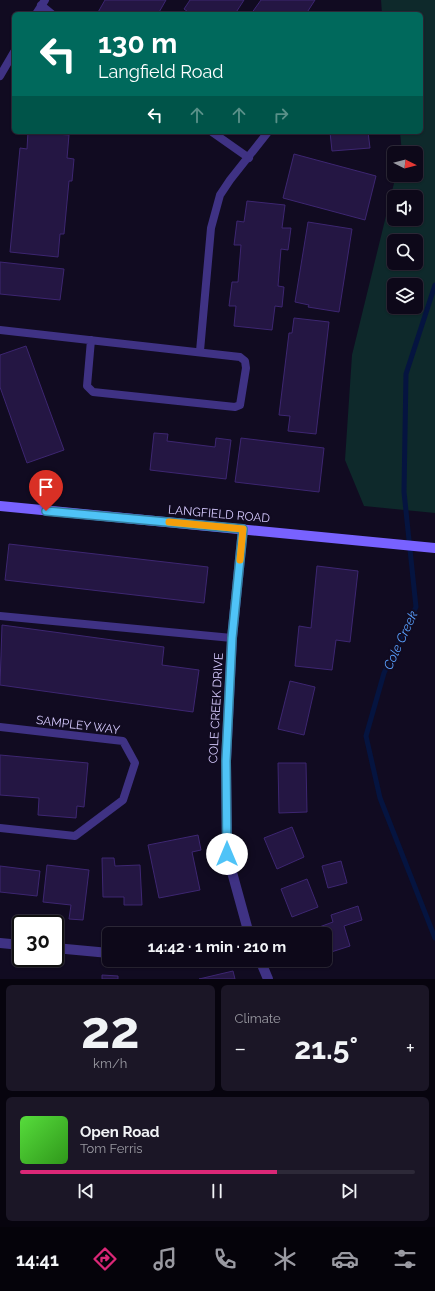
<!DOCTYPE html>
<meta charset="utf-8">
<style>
body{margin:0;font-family:Raleway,sans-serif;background:#1b1626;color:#f1f3f6;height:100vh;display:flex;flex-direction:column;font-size:15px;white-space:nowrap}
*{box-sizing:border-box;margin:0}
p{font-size:13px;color:#9a9aa2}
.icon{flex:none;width:22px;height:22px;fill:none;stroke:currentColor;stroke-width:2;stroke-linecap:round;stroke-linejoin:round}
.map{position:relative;height:979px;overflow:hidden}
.side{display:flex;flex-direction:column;gap:6px;padding:6px;background:#07040e;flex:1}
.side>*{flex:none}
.hud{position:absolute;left:12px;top:12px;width:411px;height:122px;border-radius:6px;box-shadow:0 1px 3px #0004,0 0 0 1px #2d2938;background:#00695c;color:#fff;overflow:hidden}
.needle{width:26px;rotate:96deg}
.controls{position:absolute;left:387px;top:146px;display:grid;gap:8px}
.controls a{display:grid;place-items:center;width:36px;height:36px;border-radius:6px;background:#0d0819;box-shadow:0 1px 3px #0004,0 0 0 1px #2d2938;font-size:20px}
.speed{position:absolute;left:12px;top:915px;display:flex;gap:8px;font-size:20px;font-weight:700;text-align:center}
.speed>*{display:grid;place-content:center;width:52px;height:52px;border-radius:50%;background:#0d0819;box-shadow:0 1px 3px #0004,0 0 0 1px #2d2938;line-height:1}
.speed .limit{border:2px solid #111;border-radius:6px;background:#fff;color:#111}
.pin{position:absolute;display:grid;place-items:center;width:34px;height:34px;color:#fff;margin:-41px -17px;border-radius:50% 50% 50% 0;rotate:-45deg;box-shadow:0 0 4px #0007}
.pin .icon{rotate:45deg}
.me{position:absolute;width:44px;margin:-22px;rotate:0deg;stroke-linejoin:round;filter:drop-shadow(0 0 3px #0008)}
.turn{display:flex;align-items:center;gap:14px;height:84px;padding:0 20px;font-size:18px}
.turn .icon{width:52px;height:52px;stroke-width:2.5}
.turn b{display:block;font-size:28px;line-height:34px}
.lanes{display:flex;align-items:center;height:38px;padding:0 20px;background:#0003;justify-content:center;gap:20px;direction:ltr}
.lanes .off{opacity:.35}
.big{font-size:30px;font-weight:700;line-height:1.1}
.side .widget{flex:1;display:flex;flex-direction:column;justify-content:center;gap:6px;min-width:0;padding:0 14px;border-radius:6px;background:#1b1626}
.side .dial{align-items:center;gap:0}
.dial b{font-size:52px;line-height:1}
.song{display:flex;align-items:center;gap:12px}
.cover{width:48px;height:48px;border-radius:6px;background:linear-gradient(135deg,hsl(110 70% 55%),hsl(110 70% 35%))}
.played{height:4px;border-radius:2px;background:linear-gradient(90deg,#db2777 65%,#2d2938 65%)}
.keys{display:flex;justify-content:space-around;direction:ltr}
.heat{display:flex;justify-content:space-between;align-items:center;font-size:22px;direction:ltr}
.side .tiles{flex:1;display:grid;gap:6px;grid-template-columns:1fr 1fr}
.widget:last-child{grid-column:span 2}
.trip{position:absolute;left:102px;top:927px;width:230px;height:40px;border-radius:6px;background:#0d0819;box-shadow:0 1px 3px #0004,0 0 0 1px #2d2938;font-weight:700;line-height:40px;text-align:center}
.tabs{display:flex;height:64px;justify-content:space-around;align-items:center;background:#05030a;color:#9a9aa2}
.tabs .icon{width:28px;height:28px}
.tabs .on{color:#db2777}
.tabs b{font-size:18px;color:#f1f3f6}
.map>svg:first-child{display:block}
</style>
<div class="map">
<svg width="435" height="979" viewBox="0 0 435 979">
<rect width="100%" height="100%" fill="#110b21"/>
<!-- green -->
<path fill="#0e292b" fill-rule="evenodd" d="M381,0H435V513L364,506L345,460L352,355L396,175H416V153H402L400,132H421V14H382ZM394,197H416V219H394ZM394,241H416V263H394ZM394,285H416V307H394Z"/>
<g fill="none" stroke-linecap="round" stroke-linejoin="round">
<!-- stream -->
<path stroke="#051440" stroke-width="5" d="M435,285L406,374L404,492L416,607L384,673L366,736L380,798L435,938"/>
</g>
<!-- building -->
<path fill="#241643" stroke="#3d2671" d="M105,0H166L158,14H97Z
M190,0H244L235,14H191L184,9Z
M261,0H315L306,14H251Z
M28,132L69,135L67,158L74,159L72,181H69L64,234H60L58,257L10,252L20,148L27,149Z
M330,132H368L370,148L332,151Z
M294,154L376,176L365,220L283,198Z
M247,201L285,205L282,228H291L288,250L281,249L278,286L284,287L282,307L275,306L272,330L234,326L236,306H229L232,282H238L241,245H234L237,221L244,222Z
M308,222L352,229L339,312L308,307L309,305L295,302Z
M0,262L64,269L60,300L0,294Z
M294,318L329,322L316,434L288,431L290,416L279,415L289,333H292Z
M26,346L64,450L27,463L0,387V355Z
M154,433L168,434L167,441L215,447L216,438L231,440L226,479L150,470Z
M241,438L324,448L319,492L235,482Z
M9,544L208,567L204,603L5,580Z
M317,566L358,571L350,642L336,640L332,670L295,666L299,626L311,628Z
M2,625L164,647L162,665L199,670L193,712L0,685Z
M290,681L315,687L304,735L278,729Z
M0,755L88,763L84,807L77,806L76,818L38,815L39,798L0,795Z
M278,763H306L307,812L279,813Z
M292,827L304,857L277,869L264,838Z
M198,835L201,850L192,852L200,890L159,898L148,845Z
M102,858H114L115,866L140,865L142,905H124V897H103Z
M341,861L347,883L328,888L322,866Z
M47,865L89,870L83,920L69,919L71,905L43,902Z
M0,866L40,871L37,896L0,892Z
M307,879L318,907L292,917L281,889Z
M358,906L362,920L344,926L350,946L325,954V934H300L333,922L331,915Z
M233,971L235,979H199Z
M102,975L118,976V979H102Z"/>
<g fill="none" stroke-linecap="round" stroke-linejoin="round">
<!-- lane -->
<path stroke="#3f3284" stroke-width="8" d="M41,5L52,14
M36,14L45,0
M0,76L14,52
M212,132L249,158
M0,330L240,357L245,361L246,368L240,405L235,407L93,392L87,386L91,340
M200,351L211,228L220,195L230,180L268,132
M0,616L232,638
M0,727L123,741L135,763L123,800L75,836L0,828"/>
<!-- street -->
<path stroke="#3f3284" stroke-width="10" d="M243,529L232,638L226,761L227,854L249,934
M232,934L248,931
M0,943L21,945
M55,948L109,953
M260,960L268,979"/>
<!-- secondary -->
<path stroke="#7862ff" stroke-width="10" d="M0,506L435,548"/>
</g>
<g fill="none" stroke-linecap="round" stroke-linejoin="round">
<!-- route casing -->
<g stroke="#337fa1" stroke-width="10">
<path id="route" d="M46,511L243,529L232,638L226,761L227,854"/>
</g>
<!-- route -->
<use href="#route" stroke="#4fc3f7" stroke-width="7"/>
<!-- slow -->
<path stroke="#f59e0b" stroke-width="7" d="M169,522L243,529L240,560"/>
</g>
<g text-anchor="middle" stroke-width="4" stroke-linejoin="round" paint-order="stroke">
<!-- street labels -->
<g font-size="12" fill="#d7cbff" stroke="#110b21">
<text transform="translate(219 514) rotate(5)" y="4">LANGFIELD ROAD</text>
<text transform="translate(216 708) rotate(-87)" y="4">COLE CREEK DRIVE</text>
<text transform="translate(78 725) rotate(7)" y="4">SAMPLEY WAY</text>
</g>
<!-- water labels -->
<g font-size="13" font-style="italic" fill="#59a0ff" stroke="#110b21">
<text transform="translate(400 640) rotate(-65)" y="5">Cole Creek</text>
</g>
</g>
</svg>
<div class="controls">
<a><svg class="needle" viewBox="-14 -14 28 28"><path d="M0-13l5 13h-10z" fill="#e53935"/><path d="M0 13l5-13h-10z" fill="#9a9aa2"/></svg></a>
<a><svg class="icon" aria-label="sound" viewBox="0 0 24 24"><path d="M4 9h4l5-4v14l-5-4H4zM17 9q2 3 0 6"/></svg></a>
<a><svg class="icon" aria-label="search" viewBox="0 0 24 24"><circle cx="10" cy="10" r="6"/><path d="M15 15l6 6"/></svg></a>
<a><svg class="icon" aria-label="layers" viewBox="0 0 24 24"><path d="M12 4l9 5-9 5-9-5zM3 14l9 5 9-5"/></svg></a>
</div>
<div class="speed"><div class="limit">30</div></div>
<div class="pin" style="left:46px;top:511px;background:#d93025"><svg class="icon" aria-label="arrive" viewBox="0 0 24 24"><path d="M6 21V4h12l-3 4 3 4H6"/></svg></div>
<svg class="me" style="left:227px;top:854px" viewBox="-20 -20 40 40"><circle r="19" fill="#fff"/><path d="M0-13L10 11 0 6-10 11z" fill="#4fc3f7"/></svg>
<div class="trip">14:42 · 1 min · 210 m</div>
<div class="hud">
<div class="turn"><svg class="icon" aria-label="left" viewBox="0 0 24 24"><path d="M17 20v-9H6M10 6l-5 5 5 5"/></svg><div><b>130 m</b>Langfield Road</div></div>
<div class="lanes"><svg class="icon" aria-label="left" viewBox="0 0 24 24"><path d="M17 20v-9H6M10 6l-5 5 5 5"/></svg><svg class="icon off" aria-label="ahead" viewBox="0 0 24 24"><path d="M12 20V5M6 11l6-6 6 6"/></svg><svg class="icon off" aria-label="ahead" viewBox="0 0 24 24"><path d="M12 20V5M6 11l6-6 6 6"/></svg><svg class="icon off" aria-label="right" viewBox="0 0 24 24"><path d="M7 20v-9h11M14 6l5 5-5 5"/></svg></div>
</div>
</div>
<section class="side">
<div class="tiles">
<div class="widget dial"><b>22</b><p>km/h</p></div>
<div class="widget"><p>Climate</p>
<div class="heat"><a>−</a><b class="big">21.5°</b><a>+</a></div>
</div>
<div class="widget">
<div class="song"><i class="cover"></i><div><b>Open Road</b><p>Tom Ferris</p></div></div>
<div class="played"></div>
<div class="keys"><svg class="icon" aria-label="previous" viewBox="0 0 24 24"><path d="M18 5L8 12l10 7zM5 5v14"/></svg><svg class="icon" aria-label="pause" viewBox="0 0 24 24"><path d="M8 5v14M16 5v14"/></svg><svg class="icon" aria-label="next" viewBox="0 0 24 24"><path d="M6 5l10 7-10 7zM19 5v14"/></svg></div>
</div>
</div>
</section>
<nav class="tabs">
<b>14:41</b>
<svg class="icon on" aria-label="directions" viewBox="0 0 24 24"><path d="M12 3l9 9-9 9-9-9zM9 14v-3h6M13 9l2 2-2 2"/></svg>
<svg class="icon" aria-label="music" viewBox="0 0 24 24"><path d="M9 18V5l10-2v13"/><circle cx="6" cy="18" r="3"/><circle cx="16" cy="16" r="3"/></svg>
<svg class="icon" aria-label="phone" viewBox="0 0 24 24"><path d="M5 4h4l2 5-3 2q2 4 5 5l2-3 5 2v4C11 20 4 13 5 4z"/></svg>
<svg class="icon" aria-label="climate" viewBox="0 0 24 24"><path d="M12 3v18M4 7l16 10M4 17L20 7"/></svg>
<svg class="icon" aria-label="car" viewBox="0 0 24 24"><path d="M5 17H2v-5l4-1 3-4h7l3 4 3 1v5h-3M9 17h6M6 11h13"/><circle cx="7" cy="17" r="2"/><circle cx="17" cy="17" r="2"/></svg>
<svg class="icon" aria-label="filters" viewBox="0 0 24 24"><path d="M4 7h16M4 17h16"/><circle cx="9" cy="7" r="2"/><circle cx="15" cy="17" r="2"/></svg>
</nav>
